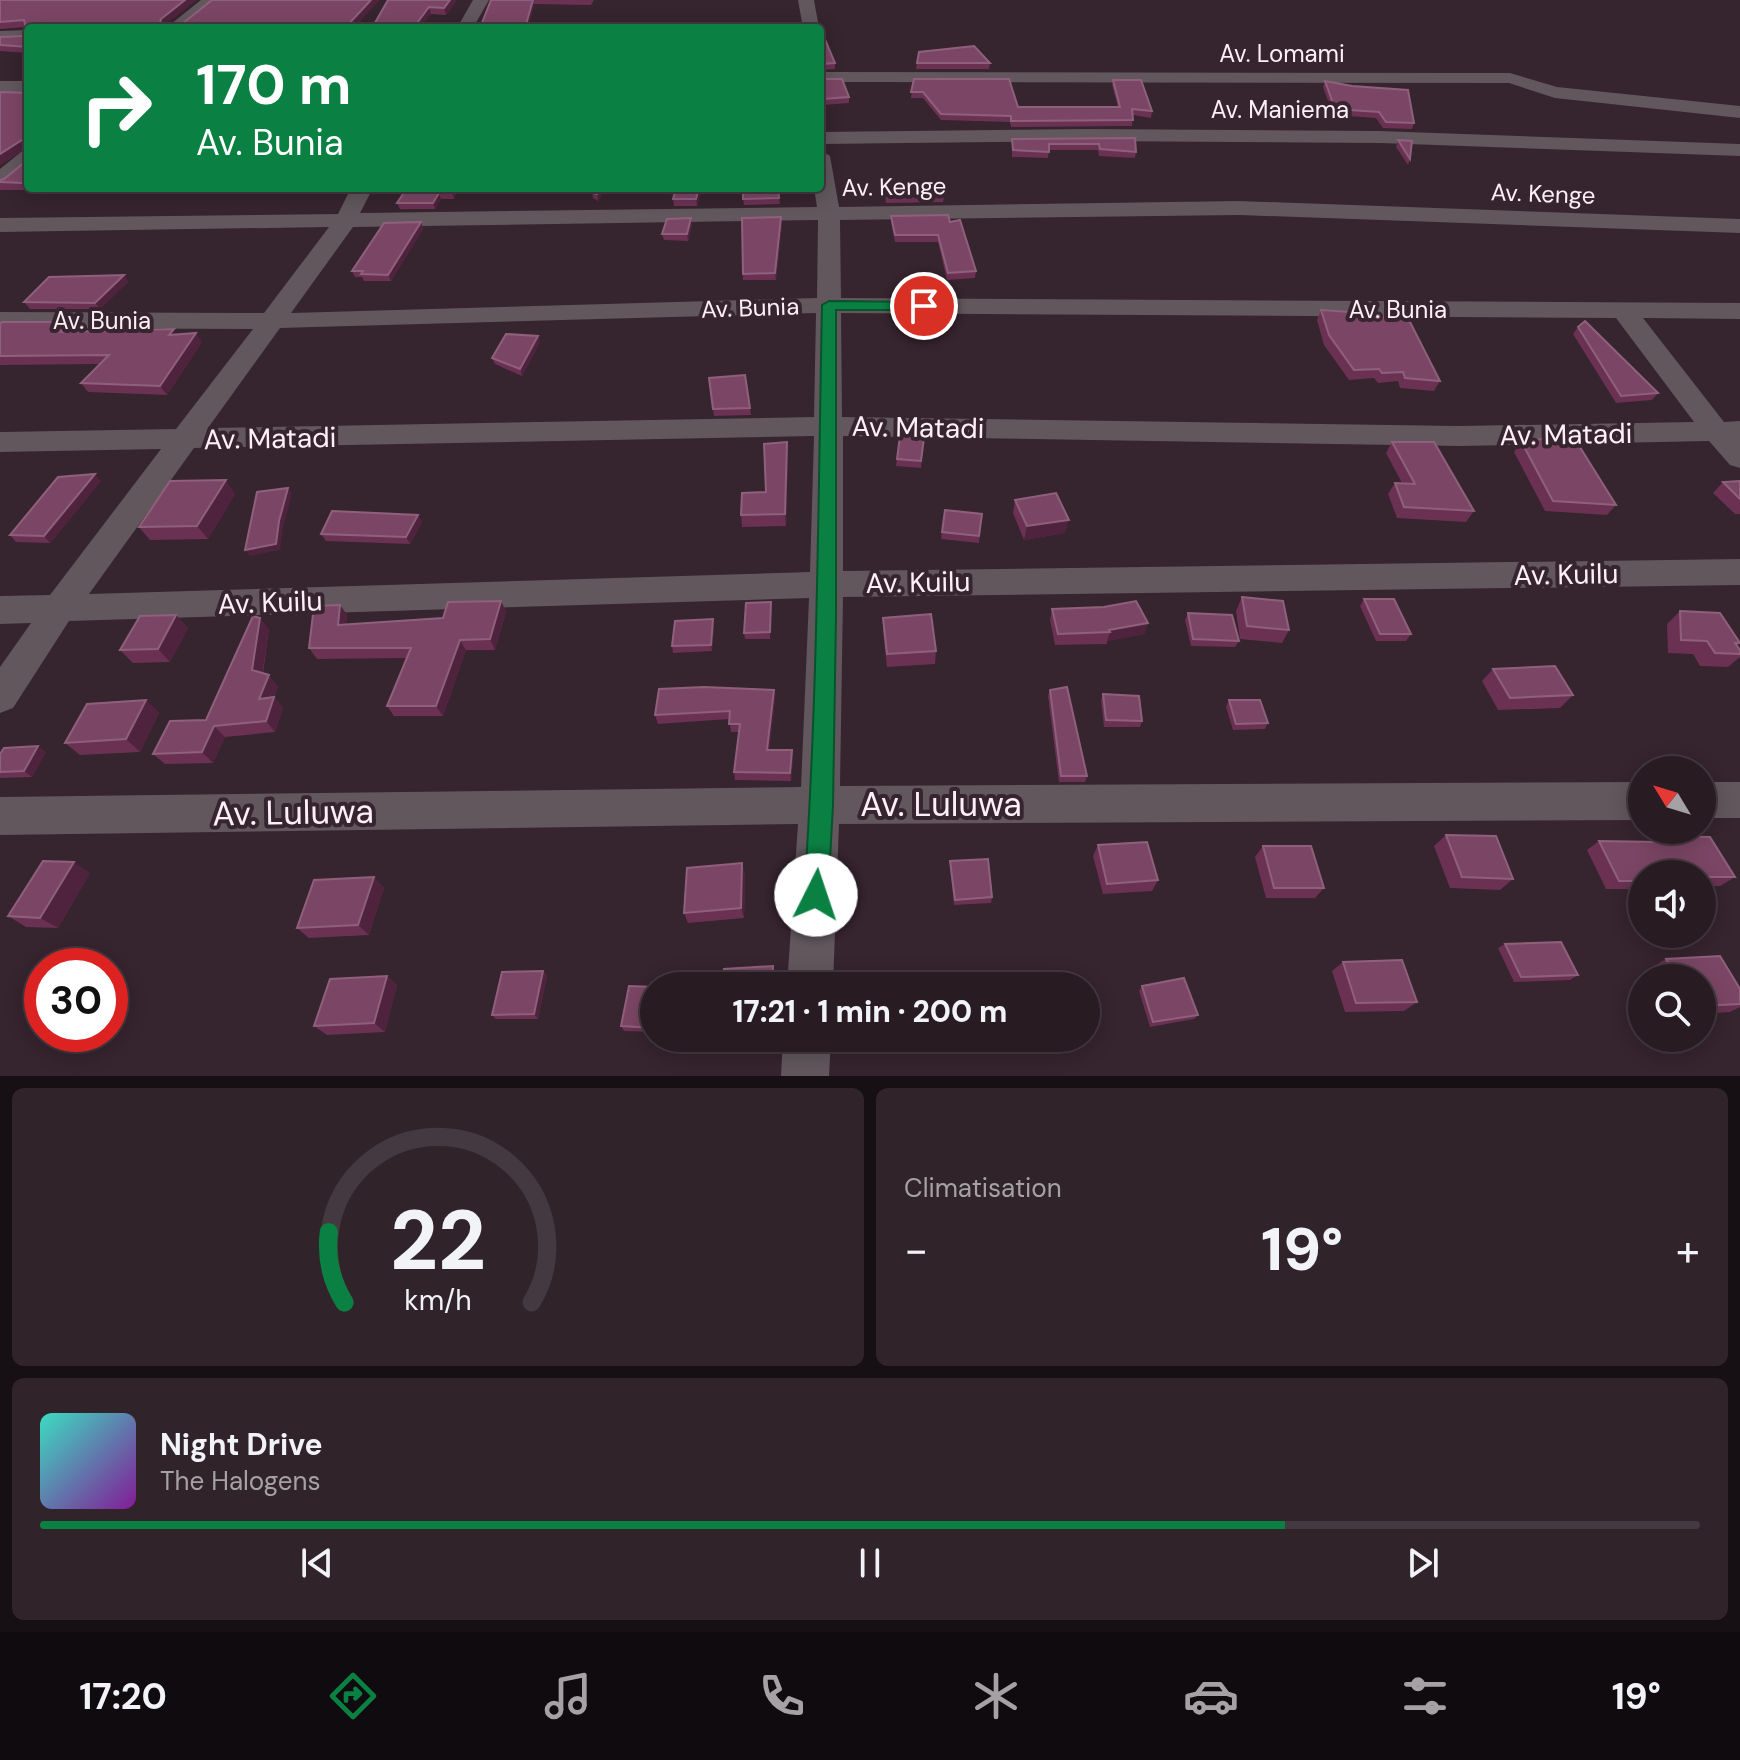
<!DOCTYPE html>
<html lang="fr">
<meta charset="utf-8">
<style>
body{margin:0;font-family:"DM Sans",sans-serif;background:#30242a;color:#f1f3f6;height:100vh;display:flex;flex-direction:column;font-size:30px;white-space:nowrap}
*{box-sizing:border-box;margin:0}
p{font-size:26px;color:#a5a1a5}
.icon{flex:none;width:44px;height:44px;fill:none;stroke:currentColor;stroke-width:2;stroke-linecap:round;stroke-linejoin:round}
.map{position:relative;height:1076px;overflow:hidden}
.panel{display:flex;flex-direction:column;gap:12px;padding:12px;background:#160f13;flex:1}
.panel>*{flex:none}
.top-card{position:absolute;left:24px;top:24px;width:800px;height:168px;border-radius:8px;box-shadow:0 4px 20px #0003,0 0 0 2px #443940;background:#0b8043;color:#fff;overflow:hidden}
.needle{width:52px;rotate:308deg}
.tools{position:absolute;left:1628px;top:756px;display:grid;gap:16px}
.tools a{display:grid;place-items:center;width:88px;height:88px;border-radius:50%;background:#281b22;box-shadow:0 4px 20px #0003,0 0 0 2px #443940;font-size:40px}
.speed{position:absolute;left:24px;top:948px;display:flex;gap:16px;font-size:40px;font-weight:700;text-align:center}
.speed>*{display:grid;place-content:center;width:104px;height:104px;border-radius:50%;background:#281b22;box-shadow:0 4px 20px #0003,0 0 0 2px #443940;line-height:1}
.speed .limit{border:12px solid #d22;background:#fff;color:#111}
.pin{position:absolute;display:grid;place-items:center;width:68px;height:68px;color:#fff;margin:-34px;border:4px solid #fff;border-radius:50%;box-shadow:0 2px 8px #0007}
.me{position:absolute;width:88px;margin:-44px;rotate:4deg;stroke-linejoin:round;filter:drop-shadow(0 0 6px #0008)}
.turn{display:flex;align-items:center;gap:28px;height:168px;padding:0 40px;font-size:36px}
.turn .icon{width:104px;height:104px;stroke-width:2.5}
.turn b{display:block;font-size:56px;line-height:68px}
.big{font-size:60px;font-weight:800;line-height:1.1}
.panel .tile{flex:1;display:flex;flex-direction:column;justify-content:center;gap:12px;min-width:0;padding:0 28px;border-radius:12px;background:#30242a}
.panel .dial{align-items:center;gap:0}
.dial svg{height:208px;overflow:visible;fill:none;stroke:#443940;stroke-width:7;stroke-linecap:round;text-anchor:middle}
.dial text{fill:#f1f3f6;stroke:none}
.song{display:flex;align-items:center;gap:24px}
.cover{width:96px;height:96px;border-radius:12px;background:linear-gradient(135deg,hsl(170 70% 55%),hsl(290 70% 35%))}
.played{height:8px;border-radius:4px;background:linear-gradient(90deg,#0b8043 75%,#443940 75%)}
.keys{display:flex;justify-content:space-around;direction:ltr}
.heat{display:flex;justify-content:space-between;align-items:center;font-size:44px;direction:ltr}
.panel .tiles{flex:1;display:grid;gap:12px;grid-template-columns:1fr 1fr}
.tile:last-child{grid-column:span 2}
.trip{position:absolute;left:640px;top:972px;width:460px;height:80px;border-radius:40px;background:#281b22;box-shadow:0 4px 20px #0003,0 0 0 2px #443940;font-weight:800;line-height:80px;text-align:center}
.tabs{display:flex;height:128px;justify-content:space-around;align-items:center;background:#100b0e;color:#a5a1a5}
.tabs .icon{width:56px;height:56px}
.tabs .current{color:#0b8043}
.tabs b{font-size:36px;color:#f1f3f6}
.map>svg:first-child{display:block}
</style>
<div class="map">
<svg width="1740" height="1076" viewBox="0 0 1740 1076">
<rect width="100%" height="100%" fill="#36242e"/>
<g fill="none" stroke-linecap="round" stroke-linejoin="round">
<!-- minor -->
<path fill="#61575c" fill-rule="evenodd" d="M201,0H219L184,28H166Z
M473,0H489L473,28H457Z
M798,0H814L819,28H803Z
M28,30V40L0,41V31Z
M820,72L1510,73L1557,87L1740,106V118L1555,98L1509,83L820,82Z
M0,81H28V93H0Z
M1087,129L1380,131L1740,144V156L1380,143L1087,141L820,144V132Z
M28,150V167L8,185L0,186V169L21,152Z
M820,150L830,156L839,207L1239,201L1740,219V233L1239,215L840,220L841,298L1740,303V319L1643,318L1724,422L1740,421V468L1730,465L1709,441L1460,446L843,436V571L1740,559V585L843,597L840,786L1642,782V820L839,824L833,986H787L798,824L0,835V797L801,787L809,598L69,621L13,708L0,713V667L31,623L0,624V596L50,595L161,449L0,452V432L176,429L253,329L0,328V312L264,313L329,227L0,232V218L338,214L351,188H373L360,213L817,207L814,188H820ZM818,220L817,298L291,313L353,227ZM816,313L814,417L208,428L280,328ZM841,313L1616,318L1694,422L1460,426L842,417ZM814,436L810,572L89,594L194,448Z
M1702,782H1740V818H1702Z
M783,1038H831L829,1076H781Z"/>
</g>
<!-- wall -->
<path fill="#6b3153" d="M0,0H196L167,23L354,28H28V53L0,51V37L24,36L27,33L25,27L0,29Z
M388,0H457L446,15L431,14Z
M491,0H594L591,5L534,4L528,28H480Z
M820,43L835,63V69L820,70Z
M917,63H990L989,69H916Z
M820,79L849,97V103L824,105L820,90Z
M914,79L1018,107H1118L1112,85L1113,80L1152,111L1151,118L1133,115L1132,126L1011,127L1010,122L941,120L923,98H911Z
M1325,81L1414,123L1412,129L1383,128L1376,118L1333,115L1323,87Z
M0,92L28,93V188H33L27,190H0V180L4,179L25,162L26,148L0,165Z
M1135,138L1136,152L1135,158L1099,156L1098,150H1049L1048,158L1012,157V139Z
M1398,140L1410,159L1408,165L1396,147Z
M883,184L944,196L943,202L886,203Z
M138,188H202L194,194Z
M399,188H526V189H458L454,199H441L435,209H400L397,203L404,192H400Z
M546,188H606L598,201L593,198L592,190Z
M702,188L697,206H674L673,199Z
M778,188L780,204L744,205L743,199Z
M891,216L950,222L976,271L975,278L947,280L938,242H895L891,222Z
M421,222L423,229L391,281H364L362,277H355L352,271Z
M782,224L776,280H743V274Z
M692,225L688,241L664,240L662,234Z
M124,275L128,282L100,309H30L24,302Z
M1321,310L1440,381L1434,391L1400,388L1398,381L1378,383L1374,378L1349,380L1324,345L1317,320Z
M0,324L77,331L177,334L202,342L167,395L88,392L81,383L100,364L0,365Z
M1578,327L1658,393L1652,400L1616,403L1573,334Z
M540,342L522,376L495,364L492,358Z
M745,375L751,415L714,416L713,409Z
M924,438L921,468L896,466L897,459Z
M1521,441L1616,505L1607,515L1545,511L1514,452Z
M1392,442L1474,511L1466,522L1397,518L1388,494L1395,483H1402L1386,453Z
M788,454L786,526L742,527L741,515L766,492Z
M101,481L50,543L16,542L10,535Z
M1740,481V514H1735L1713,493L1723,482Z
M235,494L208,539L150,540L139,527Z
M1015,500L1065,533L1024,540L1013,513Z
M945,510L982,514L979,543L941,539Z
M418,515L422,522L410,544L326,541L321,534Z
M1242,597L1289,630L1282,643L1240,639L1236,611Z
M1364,599L1411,634L1406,641H1376L1360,606Z
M501,601L506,612L495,650H466L443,716H394L387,706L406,658L317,659L309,648L340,605L347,615L346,624L443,618Z
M771,602L770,639H745L744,633Z
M1052,609L1148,623L1144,634L1107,641V644L1055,645L1050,620Z
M1680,611L1740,643L1737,646L1740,650V657L1728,667L1700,666L1693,654L1668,653L1667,624Z
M1188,613L1239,641L1235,647L1191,646L1185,620Z
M176,615L188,628L170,662L133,663L120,650Z
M883,618L936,651L935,664L887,667L883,631Z
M713,619L714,626L712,651L673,653L672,646Z
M269,629L263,673L278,686L274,697L283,708L275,732L225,737L213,763L165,764L153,754L206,720Z
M1493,669L1573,695L1560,708L1498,710L1482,681Z
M774,690L775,699L769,750L793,758L791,781L735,780L734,772L739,732H731L729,719L658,724L655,715Z
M1050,690L1087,776L1085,782H1059L1048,696Z
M1103,694L1142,721L1140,727H1104L1101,700Z
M146,700L159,713L140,752L80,755L65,743Z
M1229,700L1268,723L1265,729L1233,730L1226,707Z
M46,752L32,777L0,778V754Z
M1446,835L1513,879L1500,890L1450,888L1434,846Z
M1657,836L1735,877L1720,886H1702V874H1642V889H1606L1587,850L1599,841L1649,842Z
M1098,845L1158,880L1152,891L1103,894L1093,856Z
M1263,846L1324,888L1315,898H1266L1255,857Z
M950,861L992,897L991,903L954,905L950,867Z
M742,863L745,874L744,918L688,923L684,913Z
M90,873L58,928L26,927L8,916Z
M374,877L384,888L369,935L309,938L297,928Z
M1505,944L1578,975L1570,980L1514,982L1498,948Z
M1720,956L1740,989V1004L1725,1005L1740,1004V1007L1730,1012L1702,1014V978H1654L1649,969L1666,959Z
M1343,962L1417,1002L1404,1011L1345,1012L1332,971Z
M543,971L547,976L538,1019H496L492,1015Z
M387,976L397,985L385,1032L327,1035L314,1026Z
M1142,986L1198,1015L1194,1019L1150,1027L1139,991Z
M654,987V1032L624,1031L621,1026Z"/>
<!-- shaded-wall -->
<path fill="#4f233d" d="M185,0H196L164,26L160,23L161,19Z
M371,0H380L354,28H345Z
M450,0H457L446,15L444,8Z
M533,0L534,4L528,28H525Z
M429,7L431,14L420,28H411Z
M22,140L27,147L0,165V154Z
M28,180V188H33L27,190L22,183Z
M191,188H202L194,194Z
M453,188L458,189L454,199L452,192Z
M601,188H606L598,201L597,194Z
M699,188H702L697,206L696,199Z
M439,193L441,199L435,209L433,203Z
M781,217L782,224L776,280L775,273Z
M691,218L692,225L688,241L687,234Z
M421,222L423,229L391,281L388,275Z
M124,275L128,282L100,309L95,303Z
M70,322L77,331L61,332Z
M196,333L202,342L167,395L160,386Z
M538,336L540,342L522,376L520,369Z
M787,442L788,454L786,526L785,514Z
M95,474L101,481L50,543L44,536Z
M226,480L235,494L208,539L197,526Z
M288,488L292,494L283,528L280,550L250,556L245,550L279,521Z
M418,515L422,522L410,544L406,537Z
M1069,520L1065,533L1024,540L1027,526Z
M501,601L506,612L495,650L490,639Z
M340,605L347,615L345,635L338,625Z
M176,615L188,628L170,662L158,649Z
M260,618L269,629L261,681L252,670Z
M713,619L714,626L712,651L711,645Z
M1148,623L1144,634L1107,641L1110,632L1109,630Z
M460,640L466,650L443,716L436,706Z
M269,675L278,686L269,710L259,699Z
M774,690L775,699L769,758L767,750Z
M274,697L283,708L275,732L266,721Z
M146,700L159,713L140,752L126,739Z
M214,726L225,737L213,763L202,752Z
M38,746L46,752L32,777L24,771Z
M792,750L793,758L791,781L790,773Z
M74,862L90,873L58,928L40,918Z
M742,863L745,874L744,918L741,908Z
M374,877L384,888L369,935L358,925Z
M773,966L775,976V986H772Z
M543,971L547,976L538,1019L534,1014Z
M387,976L397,985L385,1032L374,1023Z"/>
<!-- building -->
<path fill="#7b4665" stroke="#8f607c" stroke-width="2" d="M0,0H185L161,19L160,23L182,24L212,0H371L345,28H28V47L0,45V37L24,36L27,33L24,20L0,22Z
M388,0H450L444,8L429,7L417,23L411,28H372Z
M491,0H533L525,28H480Z
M821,30L835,63L820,64Z
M974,46L990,63H917L919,52Z
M820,79H842L849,97L823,99L820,85Z
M914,79H1009L1018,107H1120L1113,80H1141L1152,111L1132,109L1133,120L1011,121V116L941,114L923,92H911Z
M1325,81L1352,86L1408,90L1414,123L1386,122L1379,112L1335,109Z
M0,92L28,93V180L22,183L0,182V180L4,179L25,162L26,142L22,140L0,154Z
M1135,138L1136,152L1100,149L1099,144H1049V152L1013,150L1012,139Z
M1398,140L1412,141L1410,159Z
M940,182L944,196L886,197L883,184Z
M407,188H453L452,192L439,193L433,203H397Z
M592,188H601L597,194L591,192Z
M676,188H699L696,199H673Z
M743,188H778L779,198L743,199Z
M948,215L950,222L960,220L976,271L948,273L938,235H895L891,216Z
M781,217L775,273L743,274L742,218Z
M691,218L687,234H662L667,219Z
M421,222L388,275L361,274L363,271H352L384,223Z
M124,275L95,303L24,302L49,277Z
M1321,310L1350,312L1351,316L1408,318L1440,381L1405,378L1403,372L1382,373L1379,369L1354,370L1329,335Z
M1585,321L1658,393L1621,396L1578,327Z
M2,322H70L61,332L174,329L169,335L196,333L160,386L81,383L109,355L0,356V324Z
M506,334L538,336L520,369L492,358Z
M745,375L750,408L713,409L709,378Z
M900,436L924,438L921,461L897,459Z
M1573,436L1616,505L1553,501L1521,441Z
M787,442L785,514L741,515L742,493L766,492L764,444Z
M1392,442H1434L1474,511L1404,507L1395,483L1415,484Z
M95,474L44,536L10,535L58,477Z
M226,480L197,526L139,527L170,481Z
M1740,481V499L1723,482Z
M288,488L279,521L276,544L245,550L257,492Z
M1056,493L1069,520L1027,526L1015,500Z
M945,510L982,514L979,536L942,532Z
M332,511L418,515L406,537L321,534Z
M1242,597L1283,601L1289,630L1247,626Z
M1364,599H1394L1411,634H1380Z
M501,601L490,639L460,640L436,706H387L411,648H309L314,606L340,605L338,625L443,618L448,602Z
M1136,601L1148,623L1109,630L1110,632L1058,634L1052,609L1104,607Z
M771,602L770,632L744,633L746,603Z
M1680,611L1720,613L1740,643H1735L1740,650V654L1715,653L1707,641L1681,640Z
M1188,613L1232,615L1239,641L1193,639Z
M931,614L936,651L887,654L883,618Z
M176,615L158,649L120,650L140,616Z
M253,616L260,618L252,670L269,675L259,699L274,697L266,721L214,726L202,752L153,754L170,721L206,720Z
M713,619L711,645L672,646L675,621Z
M1555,666L1573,695L1510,698L1493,669Z
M704,687L774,690L767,750H792L790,773L734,772L740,724H729L730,711L655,715L659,689Z
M1067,687L1087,776H1061L1050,690Z
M1103,694L1139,696L1142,721L1106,720Z
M146,700L126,739L65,743L87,704Z
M1229,700H1260L1268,723L1236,724Z
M38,746L24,771L0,772V754L4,748Z
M1446,835L1496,836L1513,879L1462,877Z
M1657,836L1710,837L1735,877H1702V874H1642V881H1619L1599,841L1660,842Z
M1147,842L1158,880L1107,884L1098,845Z
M1263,846H1311L1324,888H1274Z
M988,859L992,897L955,900L950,861Z
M43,861L74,862L40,918L8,916Z
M742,863L741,908L684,913L687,868Z
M374,877L358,925L297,928L314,880Z
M1561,942L1578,975L1521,977L1505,944Z
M1720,956L1740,989V1004L1702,1006V978H1677L1666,959Z
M1402,960L1417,1002L1356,1003L1343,962Z
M773,966L772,986H723L724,969Z
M543,971L534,1014L492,1015L502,972Z
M917,973L965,976V986H917Z
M387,976L374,1023L314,1026L330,979Z
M1184,978L1198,1015L1153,1022L1142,986Z
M629,986L654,987V1028L621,1026Z"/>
<!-- route -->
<path fill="#0b8043" stroke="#07532c" stroke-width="2" d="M829,301L924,302L932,306L924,310H836V615L833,805L828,895L825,904L816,907L807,904L804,895C818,699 818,502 822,305Z"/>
<g text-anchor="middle" stroke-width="8" stroke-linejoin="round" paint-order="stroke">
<!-- far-street labels -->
<g font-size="24" fill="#fdeff6" stroke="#36242e">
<text x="1282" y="62">Av. Lomami</text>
<text x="1280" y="118">Av. Maniema</text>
<text transform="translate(894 187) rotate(-1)" y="8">Av. Kenge</text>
<text transform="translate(1543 194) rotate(2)" y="8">Av. Kenge</text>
<text transform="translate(750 308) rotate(-2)" y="8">Av. Bunia</text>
<text x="1398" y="318">Av. Bunia</text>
<text x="102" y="329">Av. Bunia</text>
</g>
<!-- street labels -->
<g font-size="28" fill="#fdeff6" stroke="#36242e">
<text transform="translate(918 427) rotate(1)" y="10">Av. Matadi</text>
<text transform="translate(1566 434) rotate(-1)" y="10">Av. Matadi</text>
<text transform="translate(270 438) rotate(-1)" y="10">Av. Matadi</text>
<text transform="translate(1566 574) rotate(-1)" y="10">Av. Kuilu</text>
<text transform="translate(918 582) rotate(-1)" y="10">Av. Kuilu</text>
<text transform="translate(270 602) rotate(-2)" y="10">Av. Kuilu</text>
</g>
<!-- near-street labels -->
<g font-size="34" fill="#fdeff6" stroke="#36242e">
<text x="941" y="816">Av. Luluwa</text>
<text transform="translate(293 812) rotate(-1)" y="12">Av. Luluwa</text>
</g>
</g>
</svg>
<div class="tools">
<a><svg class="needle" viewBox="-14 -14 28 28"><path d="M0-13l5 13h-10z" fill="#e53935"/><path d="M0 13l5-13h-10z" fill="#a5a1a5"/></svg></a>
<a><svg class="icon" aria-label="sound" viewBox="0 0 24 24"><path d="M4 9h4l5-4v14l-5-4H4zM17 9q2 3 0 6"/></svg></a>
<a><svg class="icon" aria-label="search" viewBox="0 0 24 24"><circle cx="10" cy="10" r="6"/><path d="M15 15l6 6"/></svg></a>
</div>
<div class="speed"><div class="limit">30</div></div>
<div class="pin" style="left:924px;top:306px;background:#d93025"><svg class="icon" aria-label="arrive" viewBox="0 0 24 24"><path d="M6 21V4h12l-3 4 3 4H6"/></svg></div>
<svg class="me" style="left:816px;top:895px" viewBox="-20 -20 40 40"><circle r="19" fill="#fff"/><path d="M0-13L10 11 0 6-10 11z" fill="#0b8043"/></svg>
<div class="trip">17:21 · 1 min · 200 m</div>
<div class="top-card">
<div class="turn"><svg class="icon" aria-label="right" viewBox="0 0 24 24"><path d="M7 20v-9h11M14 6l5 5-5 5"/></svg><div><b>170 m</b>Av. Bunia</div></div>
</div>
</div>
<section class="panel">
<div class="tiles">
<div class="tile dial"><svg viewBox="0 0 100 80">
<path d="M14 69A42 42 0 1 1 86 69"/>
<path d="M14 69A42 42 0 0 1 8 42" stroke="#0b8043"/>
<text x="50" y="56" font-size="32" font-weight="700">22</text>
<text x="50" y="72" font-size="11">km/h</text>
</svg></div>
<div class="tile"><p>Climatisation</p>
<div class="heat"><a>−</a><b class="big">19°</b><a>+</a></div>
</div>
<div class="tile">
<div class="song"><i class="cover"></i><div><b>Night Drive</b><p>The Halogens</p></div></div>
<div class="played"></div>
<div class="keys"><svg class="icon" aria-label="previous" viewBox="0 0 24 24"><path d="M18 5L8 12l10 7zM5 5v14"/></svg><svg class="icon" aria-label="pause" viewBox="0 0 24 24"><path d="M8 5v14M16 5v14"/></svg><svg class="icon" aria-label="next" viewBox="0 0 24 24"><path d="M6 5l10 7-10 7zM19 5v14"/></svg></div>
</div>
</div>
</section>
<nav class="tabs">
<b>17:20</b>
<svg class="icon current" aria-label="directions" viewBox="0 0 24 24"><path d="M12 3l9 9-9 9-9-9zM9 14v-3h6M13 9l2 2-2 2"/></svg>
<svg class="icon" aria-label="music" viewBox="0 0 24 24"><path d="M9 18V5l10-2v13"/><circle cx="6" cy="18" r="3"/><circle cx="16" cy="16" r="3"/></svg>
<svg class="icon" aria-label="phone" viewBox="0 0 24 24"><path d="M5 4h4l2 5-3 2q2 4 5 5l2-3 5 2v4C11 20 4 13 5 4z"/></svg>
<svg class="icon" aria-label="climate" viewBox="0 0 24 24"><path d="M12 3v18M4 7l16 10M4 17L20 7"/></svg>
<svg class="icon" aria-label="car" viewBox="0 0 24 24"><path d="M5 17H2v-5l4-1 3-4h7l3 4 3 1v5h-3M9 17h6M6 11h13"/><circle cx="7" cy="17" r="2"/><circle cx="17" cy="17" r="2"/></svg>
<svg class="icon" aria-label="filters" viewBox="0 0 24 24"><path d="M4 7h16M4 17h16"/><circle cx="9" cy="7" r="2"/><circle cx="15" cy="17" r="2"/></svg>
<b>19°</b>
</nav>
